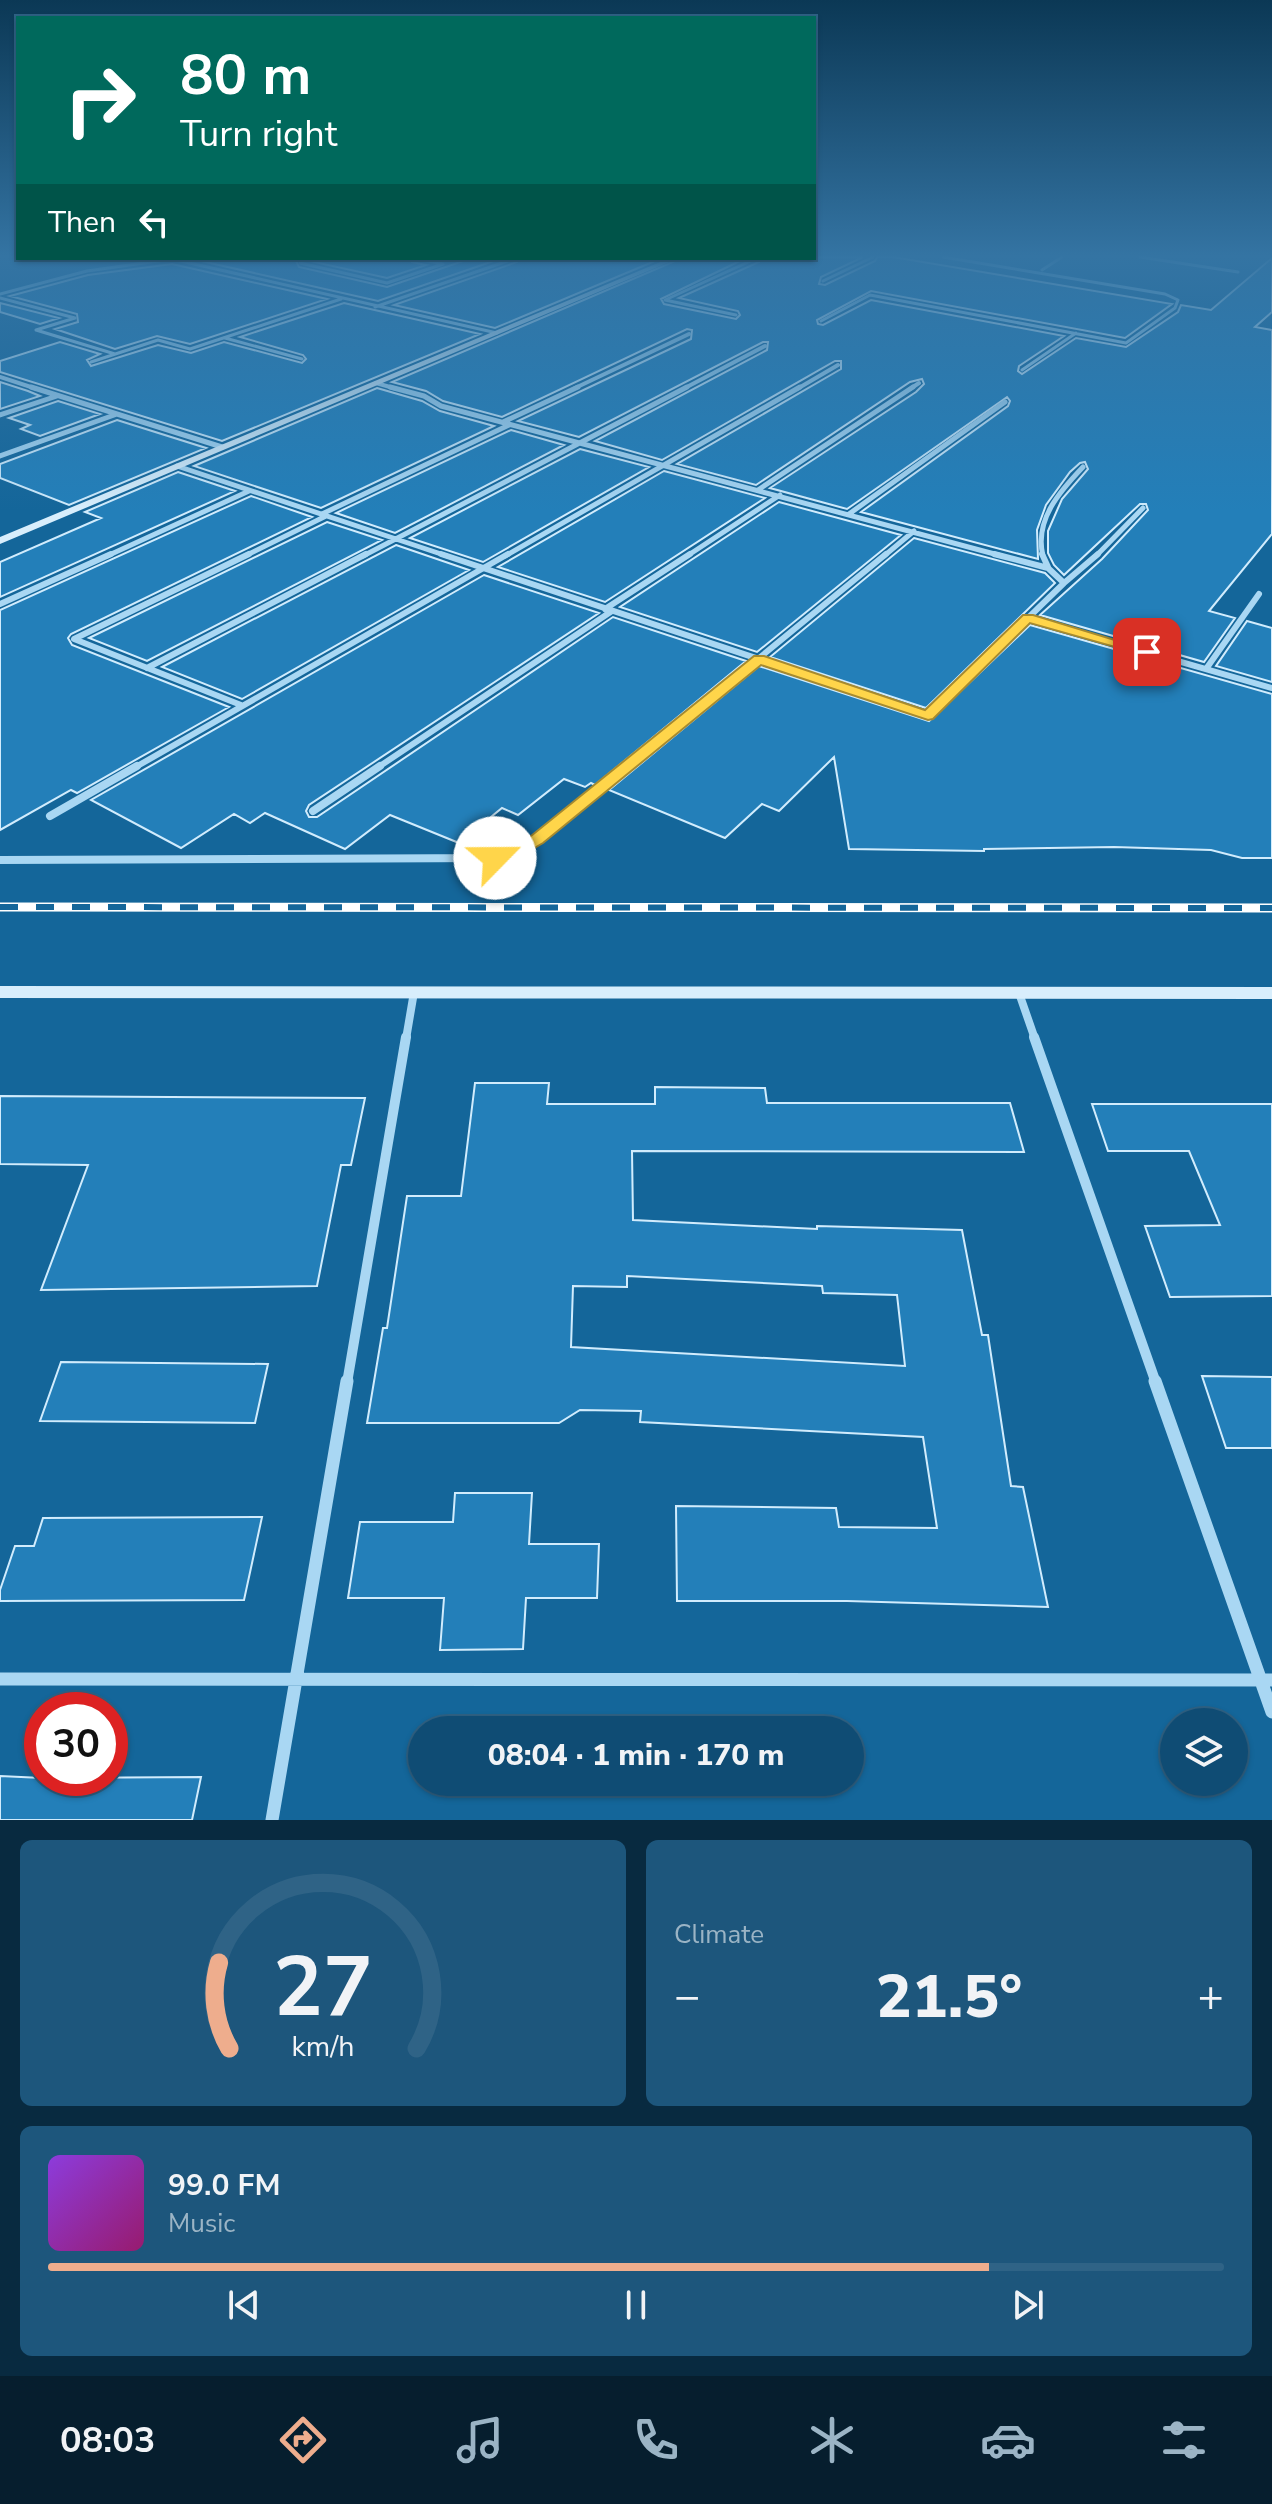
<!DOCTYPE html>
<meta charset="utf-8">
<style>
body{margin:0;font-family:"Nunito Sans",sans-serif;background:#1d567c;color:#f1f3f6;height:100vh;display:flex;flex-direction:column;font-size:30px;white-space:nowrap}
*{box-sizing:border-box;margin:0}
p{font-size:26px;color:#9bb4c5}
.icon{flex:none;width:44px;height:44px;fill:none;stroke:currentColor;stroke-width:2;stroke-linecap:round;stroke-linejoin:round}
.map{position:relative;height:1820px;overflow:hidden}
.panel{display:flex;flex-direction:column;gap:20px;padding:20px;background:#082a40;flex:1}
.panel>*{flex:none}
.top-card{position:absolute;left:16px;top:16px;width:800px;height:244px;border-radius:0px;box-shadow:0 2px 6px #0004,0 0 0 2px #2f6386;background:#00695c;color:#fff;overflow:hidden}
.controls{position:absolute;left:1160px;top:1708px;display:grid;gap:16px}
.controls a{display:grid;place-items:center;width:88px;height:88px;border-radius:50%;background:#0f4c74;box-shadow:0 2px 6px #0004,0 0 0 2px #2f6386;font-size:40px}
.speed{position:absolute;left:24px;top:1692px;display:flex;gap:16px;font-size:40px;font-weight:700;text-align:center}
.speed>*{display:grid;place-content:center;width:104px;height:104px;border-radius:50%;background:#0f4c74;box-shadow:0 2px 6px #0004,0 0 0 2px #2f6386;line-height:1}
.speed .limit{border:12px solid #d22;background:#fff;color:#111}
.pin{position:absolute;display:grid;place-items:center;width:68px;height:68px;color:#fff;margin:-34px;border-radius:16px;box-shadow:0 4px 12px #0006}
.me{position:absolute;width:88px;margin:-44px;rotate:67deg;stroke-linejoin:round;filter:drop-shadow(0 0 6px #0008)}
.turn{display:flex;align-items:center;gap:28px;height:168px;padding:0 32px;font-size:36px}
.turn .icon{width:104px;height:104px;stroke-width:2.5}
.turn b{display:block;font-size:56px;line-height:68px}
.then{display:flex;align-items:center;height:76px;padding:0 32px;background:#0003;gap:16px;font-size:30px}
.big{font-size:60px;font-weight:800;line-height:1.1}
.panel .card{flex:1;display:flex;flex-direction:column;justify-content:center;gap:12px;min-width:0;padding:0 28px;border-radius:12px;background:#1d567c}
.panel .dial{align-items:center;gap:0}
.dial svg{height:208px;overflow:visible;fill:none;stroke:#2f6386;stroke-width:7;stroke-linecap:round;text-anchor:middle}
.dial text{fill:#f1f3f6;stroke:none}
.song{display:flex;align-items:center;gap:24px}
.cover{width:96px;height:96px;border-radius:12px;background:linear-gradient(135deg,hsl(270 70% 55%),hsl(320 70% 35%))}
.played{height:8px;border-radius:4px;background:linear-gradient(90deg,#eead8d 80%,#2f6386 80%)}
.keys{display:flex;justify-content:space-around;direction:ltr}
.heat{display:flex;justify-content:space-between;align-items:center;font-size:44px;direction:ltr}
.panel .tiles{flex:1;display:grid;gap:20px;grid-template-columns:1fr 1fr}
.card:last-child{grid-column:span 2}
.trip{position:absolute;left:408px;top:1716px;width:456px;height:80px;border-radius:40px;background:#0f4c74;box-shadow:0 2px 6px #0004,0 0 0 2px #2f6386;font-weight:800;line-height:80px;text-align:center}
.dock{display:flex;height:128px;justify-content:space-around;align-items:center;background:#061e2e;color:#9bb4c5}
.dock .icon{width:56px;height:56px}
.dock .active{color:#eead8d}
.dock b{font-size:36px;color:#f1f3f6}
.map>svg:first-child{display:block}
</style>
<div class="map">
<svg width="1272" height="1820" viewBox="0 0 1272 1820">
<rect width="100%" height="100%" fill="#14669a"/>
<!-- building -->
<path fill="#237fb9" stroke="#d1ecfd" stroke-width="2" fill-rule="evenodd" d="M863,257L821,277L819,284L825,285L875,261L877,257H893L1172,304L1125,338L871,291L817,320L818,324L823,325L871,300L1064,336L1019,366L1018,371L1022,374L1076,338L1126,347L1178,312L1181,305L1211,310L1272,258V312L1255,327L1272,330V534L1209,611L1235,618L1204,662L1040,615L1102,559L1148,510L1146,504H1140L1064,575L1054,565L1048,553V531L1062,499L1088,469L1085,462L1080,463L1070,472L1046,505L1037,530L1038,559L861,512L1008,406L1010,401L1007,397L847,509L770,488L916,392L924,384L922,379L910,382L756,485L677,464L841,369V361H835L662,460L595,441L767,350L768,342H763L579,437L518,421L691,339L692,330L687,329L502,417L443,401L426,391L392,382L682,258H746L661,299L664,304L736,319L740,315L738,311L679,298L759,262L761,258Z
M188,258H410L412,262L426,265L387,278L301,259L296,261L299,267L387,287L472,258H502L378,301Z
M520,258H662L495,328L394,305L517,262Z
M172,264L327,299L190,344L157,336L115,349L55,329L78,322L77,314L10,296L88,275Z
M0,303L59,318L40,324L0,312Z
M344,303L480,334L222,441L0,372V361L60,342L100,354L87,360L91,366L158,345L191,353L224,342L302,363L306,359L303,355L240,337Z
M0,382L28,391L40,396L0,409Z
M377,388L422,401L440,411L494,426L321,508L194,466Z
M58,401L100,414L40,436L21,429L30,425L9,418Z
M117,420L206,448L69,505L0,478V464Z
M511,430L564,445L395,533L336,513Z
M580,449L649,467L483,562L410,538Z
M664,471L765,498L605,602L498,567Z
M178,472L235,491L0,597V562L101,518L85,512Z
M251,496L312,517L71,634L68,638L72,645L229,707L77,793L71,790L0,830V610Z
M779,502L901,535L757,652L620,607Z
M327,522L382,540L147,661L89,638Z
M914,538L1045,573L1055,583L926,708L770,657Z
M396,545L469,570L242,699L162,667Z
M484,575L599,613L309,805L306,811L309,817H317L613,617L746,661L595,785L591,783L585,787L564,779L518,815L502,808L459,843L390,815L345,849L265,813L250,823L234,814L181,848L91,800Z
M1247,621L1272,628V682L1216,666Z
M1030,625L1272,694V858H1242L1211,850L1114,847L984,849V851L849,849L834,757L779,811L762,804L725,838L609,790L759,666L929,721Z
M475,1083H549L547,1104H655V1087L765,1088L767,1103H1010L1024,1152L632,1151L633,1220L817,1229V1226L962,1230L982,1335H988L1011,1486L1023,1487L1048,1607L847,1601H677L676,1506L836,1508L839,1527L937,1528L923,1437L640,1422L641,1411L580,1410L559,1423H367L383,1328H387L407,1196H461ZM627,1276L822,1286L823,1293L897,1295L905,1366L571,1347L573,1286L627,1287Z
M0,1096L365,1098L351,1165H341L317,1286L41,1290L88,1165L0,1164Z
M1092,1104H1272V1296L1170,1297L1145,1226L1220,1225L1189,1151H1108Z
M61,1362L268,1364L255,1423L40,1421Z
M1202,1376L1272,1377V1448H1226Z
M455,1493H532L529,1544H599L597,1598H526L523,1649L440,1650L444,1598H348L360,1522H453Z
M262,1517L244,1600L0,1601V1590L15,1546H34L43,1518Z
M0,1776L42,1778L201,1777L192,1820H0Z"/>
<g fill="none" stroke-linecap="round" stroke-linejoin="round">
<!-- lane -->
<path stroke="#a9d7f3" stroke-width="3" d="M1140,257L1238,272
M300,263L387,283L443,264L414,258
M1042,270L1062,257
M823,281L873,257
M0,294L87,271L172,259L497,333
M0,298L75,318L36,330L115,354
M375,307L516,258
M736,315L665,300L757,258
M821,321L870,295L1126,343L1175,308L1178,300L1165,294L943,257
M225,338L302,359
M91,362L158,340L190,349L341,299
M1022,370L1076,333"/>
<!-- street-far5 -->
<path stroke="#a9d7f3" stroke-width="4" d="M0,377L37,389
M376,383L397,389
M573,389L689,334
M683,389L765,346
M797,389L838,365
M910,389L919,383"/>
<!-- street-far4 -->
<path stroke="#a9d7f3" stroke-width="5" d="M31,387L222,447
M390,387L424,396L441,406L1002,556
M0,415L57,396
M503,422L578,387
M0,456L117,414
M177,466L447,556
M758,490L913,387
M322,514L509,425
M849,514L1005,402
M107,556L249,491
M245,556L326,516
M363,556L687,387
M505,556L800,387
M687,556L780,495
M884,556L914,531
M1043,556C1034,520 1060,491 1083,467
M1096,556L1143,508"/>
<!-- street-far3 -->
<path stroke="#a9d7f3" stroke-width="6" d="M441,554L928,715L1028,618L1272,688
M994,554L1048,568L1064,583L1028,618
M1042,554L1048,567
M1064,583L1098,554
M0,604L111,554
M605,609L690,554
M147,668L366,554
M1206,669L1259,594
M241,705L74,639L249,554
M134,768L508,554
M377,768L612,611
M625,768L886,554"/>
<!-- street-far2 -->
<path stroke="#a9d7f3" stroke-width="8" d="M313,811L380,766
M50,816L137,766
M0,860L495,858C546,844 587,799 627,766
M1019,993L1035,1039
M406,1039L414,992"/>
<!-- street-far1 -->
<path stroke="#a9d7f3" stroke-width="10" d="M1034,1037L1156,1383
M347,1383L406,1037"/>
<!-- street -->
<path stroke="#a9d7f3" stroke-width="13" d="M1155,1381L1272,1712
M0,1679L1272,1680
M272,1820L347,1381"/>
<!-- secondary -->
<path fill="#d8eefc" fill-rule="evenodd" d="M670,258H679L0,544V537Z
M0,986L1272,987V999L0,998Z"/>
<!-- rail casing -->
<g stroke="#fff" stroke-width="9">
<path id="rail" d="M0,907L1272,908"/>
</g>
<!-- rail -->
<use href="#rail" stroke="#14669a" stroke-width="6" stroke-dasharray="18" stroke-linecap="butt"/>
</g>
<!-- sky -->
<linearGradient id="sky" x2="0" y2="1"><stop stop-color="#0b3855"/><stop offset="0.5" stop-color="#3474a3"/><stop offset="1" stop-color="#3474a3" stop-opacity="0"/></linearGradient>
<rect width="1272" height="511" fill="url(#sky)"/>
<!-- route -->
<path fill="#ffd54a" stroke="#a68a30" stroke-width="2" d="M1023,615H1033L1154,652L1147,656L1030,623L933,719L928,720L761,665L543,843C527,853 513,859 495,864L486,858L531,836L754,656H764L925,710Z"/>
</svg>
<div class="controls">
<a><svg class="icon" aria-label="layers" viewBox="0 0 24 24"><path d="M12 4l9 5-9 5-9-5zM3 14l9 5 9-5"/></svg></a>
</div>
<div class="speed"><div class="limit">30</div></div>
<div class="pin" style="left:1147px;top:652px;background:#d93025"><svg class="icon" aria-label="arrive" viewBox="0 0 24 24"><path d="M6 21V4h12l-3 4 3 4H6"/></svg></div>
<svg class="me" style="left:495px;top:858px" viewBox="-20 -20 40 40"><circle r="19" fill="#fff"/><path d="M0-13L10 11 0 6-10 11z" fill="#ffd54a"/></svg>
<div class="trip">08:04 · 1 min · 170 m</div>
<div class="top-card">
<div class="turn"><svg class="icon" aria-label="right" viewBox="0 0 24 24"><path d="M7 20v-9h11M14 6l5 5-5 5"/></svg><div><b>80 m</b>Turn right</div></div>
<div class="then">Then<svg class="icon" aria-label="left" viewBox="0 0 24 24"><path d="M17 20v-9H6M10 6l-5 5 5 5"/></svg></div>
</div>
</div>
<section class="panel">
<div class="tiles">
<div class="card dial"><svg viewBox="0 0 100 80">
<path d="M14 69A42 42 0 1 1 86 69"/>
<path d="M14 69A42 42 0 0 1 10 36" stroke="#eead8d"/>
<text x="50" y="56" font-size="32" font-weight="700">27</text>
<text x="50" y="72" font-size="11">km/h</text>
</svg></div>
<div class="card"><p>Climate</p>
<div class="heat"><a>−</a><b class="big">21.5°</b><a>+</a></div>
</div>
<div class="card">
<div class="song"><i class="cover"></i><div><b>99.0 FM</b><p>Music</p></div></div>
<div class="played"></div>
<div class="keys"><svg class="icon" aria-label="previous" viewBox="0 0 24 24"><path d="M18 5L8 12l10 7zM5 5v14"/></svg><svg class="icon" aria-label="pause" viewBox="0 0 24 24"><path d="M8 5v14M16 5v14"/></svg><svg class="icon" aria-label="next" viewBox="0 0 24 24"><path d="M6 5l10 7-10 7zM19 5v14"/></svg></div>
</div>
</div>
</section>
<nav class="dock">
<b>08:03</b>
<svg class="icon active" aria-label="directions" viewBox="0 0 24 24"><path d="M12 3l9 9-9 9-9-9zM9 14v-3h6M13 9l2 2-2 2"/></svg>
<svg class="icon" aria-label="music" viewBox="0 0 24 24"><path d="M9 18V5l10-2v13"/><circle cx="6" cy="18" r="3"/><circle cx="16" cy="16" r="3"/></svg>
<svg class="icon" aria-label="phone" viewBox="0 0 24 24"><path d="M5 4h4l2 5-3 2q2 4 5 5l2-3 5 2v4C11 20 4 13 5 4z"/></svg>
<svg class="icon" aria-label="climate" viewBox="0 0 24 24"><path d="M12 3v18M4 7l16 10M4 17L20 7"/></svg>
<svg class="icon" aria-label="car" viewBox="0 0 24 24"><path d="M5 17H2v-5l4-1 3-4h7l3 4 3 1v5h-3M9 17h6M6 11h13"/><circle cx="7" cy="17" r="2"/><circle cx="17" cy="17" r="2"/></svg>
<svg class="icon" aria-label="filters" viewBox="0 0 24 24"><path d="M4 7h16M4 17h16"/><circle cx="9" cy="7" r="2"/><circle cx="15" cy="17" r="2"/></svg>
</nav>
